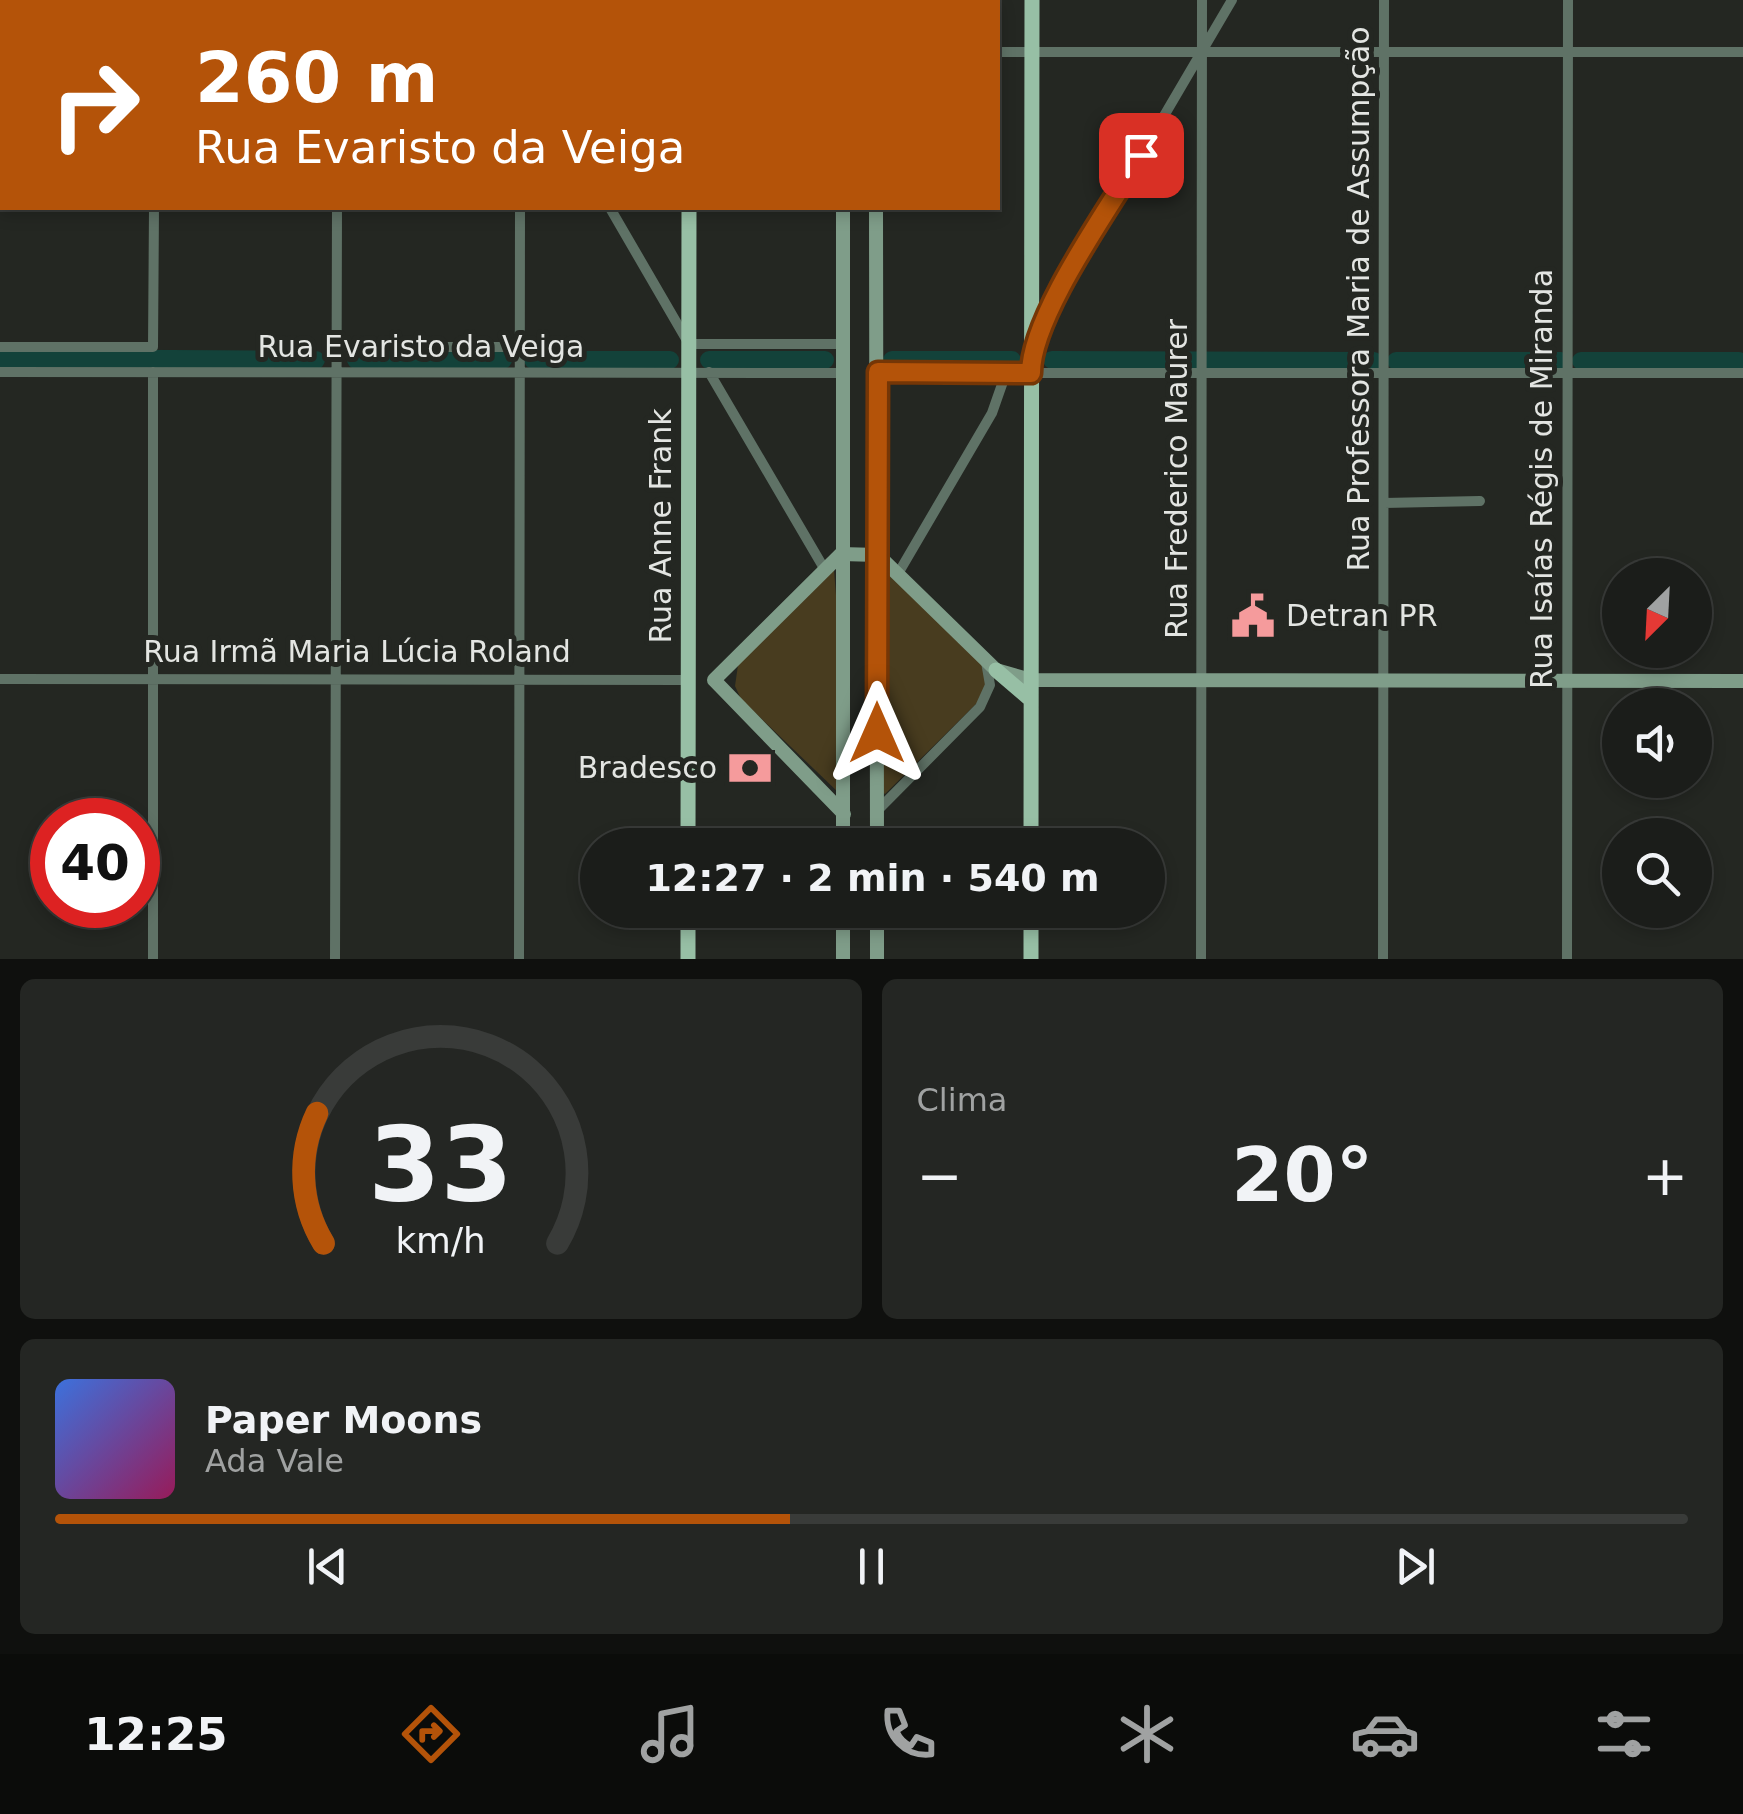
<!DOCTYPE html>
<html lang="pt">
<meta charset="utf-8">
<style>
body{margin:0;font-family:"DejaVu Sans",sans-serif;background:#242623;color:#f1f3f6;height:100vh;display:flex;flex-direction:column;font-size:38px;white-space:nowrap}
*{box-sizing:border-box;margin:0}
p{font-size:32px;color:#a0a2a2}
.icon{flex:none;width:55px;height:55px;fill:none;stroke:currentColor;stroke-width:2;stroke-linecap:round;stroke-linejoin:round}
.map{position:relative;height:959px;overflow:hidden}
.panel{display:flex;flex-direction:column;gap:20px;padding:20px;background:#0f100e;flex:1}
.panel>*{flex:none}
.top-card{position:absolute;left:0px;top:0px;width:1000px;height:210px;box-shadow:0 5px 15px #0003,0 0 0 2px #393b39;background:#b45309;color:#fff;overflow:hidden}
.needle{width:65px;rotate:204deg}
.controls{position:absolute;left:1602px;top:558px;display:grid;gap:20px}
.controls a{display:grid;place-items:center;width:110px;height:110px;border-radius:50%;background:#1b1d1a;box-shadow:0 5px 15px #0003,0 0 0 2px #393b39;font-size:50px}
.speed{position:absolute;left:30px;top:798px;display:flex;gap:20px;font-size:50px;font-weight:700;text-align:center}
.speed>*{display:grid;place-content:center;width:130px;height:130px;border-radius:50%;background:#1b1d1a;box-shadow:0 5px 15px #0003,0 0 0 2px #393b39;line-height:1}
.speed .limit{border:15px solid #d22;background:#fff;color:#111}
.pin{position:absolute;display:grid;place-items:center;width:85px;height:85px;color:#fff;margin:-42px;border-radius:20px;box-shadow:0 5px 15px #0006}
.me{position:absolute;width:110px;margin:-55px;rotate:0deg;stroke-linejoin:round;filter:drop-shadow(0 0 8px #0008)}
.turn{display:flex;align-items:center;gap:35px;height:210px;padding:0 30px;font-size:45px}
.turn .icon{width:130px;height:130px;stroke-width:2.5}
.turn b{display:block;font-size:70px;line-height:85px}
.big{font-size:75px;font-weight:800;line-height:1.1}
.panel .widget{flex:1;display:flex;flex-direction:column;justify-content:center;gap:15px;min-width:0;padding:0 35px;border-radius:15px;background:#242623}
.panel .dial{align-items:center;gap:0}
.dial svg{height:260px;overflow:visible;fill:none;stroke:#393b39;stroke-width:7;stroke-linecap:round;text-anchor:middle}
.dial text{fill:#f1f3f6;stroke:none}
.song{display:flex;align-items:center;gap:30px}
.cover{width:120px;height:120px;border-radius:15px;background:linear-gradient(135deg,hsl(220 70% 55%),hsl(330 70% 35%))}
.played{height:10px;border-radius:5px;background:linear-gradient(90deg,#b45309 45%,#393b39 45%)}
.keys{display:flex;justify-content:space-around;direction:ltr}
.heat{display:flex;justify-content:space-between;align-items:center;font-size:55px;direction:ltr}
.panel .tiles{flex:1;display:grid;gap:20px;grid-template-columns:1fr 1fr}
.widget:last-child{grid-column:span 2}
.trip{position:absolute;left:580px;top:828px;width:585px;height:100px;border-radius:50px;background:#1b1d1a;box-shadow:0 5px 15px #0003,0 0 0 2px #393b39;font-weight:800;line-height:100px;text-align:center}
.tab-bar{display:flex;height:160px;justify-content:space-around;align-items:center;background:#0b0c0a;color:#a0a2a2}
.tab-bar .icon{width:70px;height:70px}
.tab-bar .current{color:#b45309}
.tab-bar b{font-size:45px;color:#f1f3f6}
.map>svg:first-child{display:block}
</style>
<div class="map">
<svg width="1743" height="959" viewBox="0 0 1743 959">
<rect width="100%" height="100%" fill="#242722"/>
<!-- green -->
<path fill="#483c1f" d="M834,570L840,646L836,651L839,793L741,699L735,686L738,665Z
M886,571L984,665L987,682L979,701L885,794L882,792Z"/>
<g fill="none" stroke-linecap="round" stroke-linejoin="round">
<!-- river -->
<path stroke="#13423a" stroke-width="18" d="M0,358L316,360
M356,360H503
M533,360H670
M709,360H825
M892,360H1012
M1052,360L1374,361
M1396,361H1561
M1581,361H1739"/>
<!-- street -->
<path stroke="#5f7266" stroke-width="10" d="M490,0L492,2
M154,2V0
M337,2V0
M521,2V0
M998,52H1743
M610,208L689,344H842
M1034,346L1060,293L1232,0
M0,347H153L154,208
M399,347H520
M0,372L842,373
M709,372L825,570
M878,373H1743
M1384,503L1480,501
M899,572L992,413L1006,373
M0,679L689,680
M877,811L980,707L990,685L986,662
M153,959V372
M335,959L337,208
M519,959L520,208
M1201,959L1202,0
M1383,959L1384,0
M1567,959L1568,0"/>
<!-- secondary -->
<path stroke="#7f9d89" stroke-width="14" d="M846,0V2
M877,2V0
M0,52H2
M843,208V845
M876,208L877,845
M714,680L841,554L878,555L996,670L1031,680L1743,681
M714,680L844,814
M843,959V910
M877,959V910"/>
<!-- primary -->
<path stroke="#97bfa5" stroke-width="15" d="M689,2V0
M996,670L1031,700
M688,845L689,208
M1031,845L1032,0
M688,959V910
M1031,959V910"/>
</g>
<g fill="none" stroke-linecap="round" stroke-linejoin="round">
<!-- route casing -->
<g stroke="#753606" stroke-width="25">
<path id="route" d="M877,733L878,372L1031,373C1031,316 1110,207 1141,155"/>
</g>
<!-- route -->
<use href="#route" stroke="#b45309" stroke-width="18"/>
</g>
<!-- icons -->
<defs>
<g id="civic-bare" transform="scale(3.45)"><path d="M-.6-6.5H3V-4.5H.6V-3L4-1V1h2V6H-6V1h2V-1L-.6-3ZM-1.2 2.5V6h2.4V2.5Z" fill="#f59b9c" stroke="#242722" stroke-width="2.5" paint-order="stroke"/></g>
<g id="bank-bare" transform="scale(3.45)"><path d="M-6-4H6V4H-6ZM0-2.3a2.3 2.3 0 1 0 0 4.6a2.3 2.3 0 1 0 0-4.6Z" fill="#f59b9c" stroke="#242722" stroke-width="2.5" paint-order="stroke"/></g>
</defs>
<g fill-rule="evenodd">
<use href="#civic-bare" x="1253" y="616"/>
<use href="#bank-bare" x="750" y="768"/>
</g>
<g text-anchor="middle" stroke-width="10" stroke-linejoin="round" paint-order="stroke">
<!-- street labels -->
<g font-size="30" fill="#e3e5e2" stroke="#242722">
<text transform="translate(1359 299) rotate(-90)" y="10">Rua Professora Maria de Assumpção</text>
<text x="421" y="357">Rua Evaristo da Veiga</text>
<text transform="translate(1177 479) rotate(-90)" y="10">Rua Frederico Maurer</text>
<text transform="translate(1542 479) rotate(-90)" y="10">Rua Isaías Régis de Miranda</text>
<text transform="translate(661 526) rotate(-90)" y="10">Rua Anne Frank</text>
<text x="357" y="662">Rua Irmã Maria Lúcia Roland</text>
</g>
<!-- poi labels -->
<g font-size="30" fill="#e3e5e2" stroke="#242722" text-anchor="start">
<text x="1286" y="626">Detran PR</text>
<text x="717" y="778" text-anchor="end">Bradesco</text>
</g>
</g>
</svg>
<div class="controls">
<a><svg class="needle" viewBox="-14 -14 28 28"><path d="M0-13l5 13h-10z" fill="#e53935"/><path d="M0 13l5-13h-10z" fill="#a0a2a2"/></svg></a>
<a><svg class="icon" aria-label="sound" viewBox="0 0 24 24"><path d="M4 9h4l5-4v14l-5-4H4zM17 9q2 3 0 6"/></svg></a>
<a><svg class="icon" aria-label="search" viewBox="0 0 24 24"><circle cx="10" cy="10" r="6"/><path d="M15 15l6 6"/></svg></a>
</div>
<div class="speed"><div class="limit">40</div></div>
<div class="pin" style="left:1141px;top:155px;background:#d93025"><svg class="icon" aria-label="arrive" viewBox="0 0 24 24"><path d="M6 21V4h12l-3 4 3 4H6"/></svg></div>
<svg class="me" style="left:877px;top:733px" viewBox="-20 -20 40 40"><path d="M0-17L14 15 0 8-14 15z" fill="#b45309" stroke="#fff" stroke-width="4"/></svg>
<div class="trip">12:27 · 2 min · 540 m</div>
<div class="top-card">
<div class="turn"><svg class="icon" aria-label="right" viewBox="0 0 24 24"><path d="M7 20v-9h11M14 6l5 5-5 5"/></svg><div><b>260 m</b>Rua Evaristo da Veiga</div></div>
</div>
</div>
<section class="panel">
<div class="tiles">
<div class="widget dial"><svg viewBox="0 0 100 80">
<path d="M14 69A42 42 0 1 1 86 69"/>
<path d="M14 69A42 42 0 0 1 12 29" stroke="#b45309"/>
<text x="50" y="56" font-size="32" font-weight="700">33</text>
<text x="50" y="72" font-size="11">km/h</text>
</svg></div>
<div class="widget"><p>Clima</p>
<div class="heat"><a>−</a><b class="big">20°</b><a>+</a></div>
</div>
<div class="widget">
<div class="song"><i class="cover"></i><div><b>Paper Moons</b><p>Ada Vale</p></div></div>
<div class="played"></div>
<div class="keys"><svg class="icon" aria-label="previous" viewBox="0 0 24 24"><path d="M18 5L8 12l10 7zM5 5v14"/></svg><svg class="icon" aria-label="pause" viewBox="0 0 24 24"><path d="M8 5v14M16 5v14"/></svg><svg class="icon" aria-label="next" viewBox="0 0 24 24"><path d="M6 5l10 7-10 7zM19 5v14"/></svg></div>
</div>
</div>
</section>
<nav class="tab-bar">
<b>12:25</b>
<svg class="icon current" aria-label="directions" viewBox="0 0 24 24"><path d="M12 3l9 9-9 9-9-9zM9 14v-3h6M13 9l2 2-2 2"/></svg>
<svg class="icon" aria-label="music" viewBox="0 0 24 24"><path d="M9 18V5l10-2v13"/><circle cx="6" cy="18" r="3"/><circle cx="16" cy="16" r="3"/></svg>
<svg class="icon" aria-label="phone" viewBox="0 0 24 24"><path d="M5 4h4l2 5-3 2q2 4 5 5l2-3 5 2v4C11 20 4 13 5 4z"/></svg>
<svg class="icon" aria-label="climate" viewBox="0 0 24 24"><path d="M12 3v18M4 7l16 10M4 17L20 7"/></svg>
<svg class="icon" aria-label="car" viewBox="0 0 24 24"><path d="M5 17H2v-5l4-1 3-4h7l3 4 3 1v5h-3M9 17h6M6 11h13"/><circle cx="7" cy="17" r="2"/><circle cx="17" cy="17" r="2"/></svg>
<svg class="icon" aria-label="filters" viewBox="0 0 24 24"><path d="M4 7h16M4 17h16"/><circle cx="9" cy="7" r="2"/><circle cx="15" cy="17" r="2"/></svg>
</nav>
